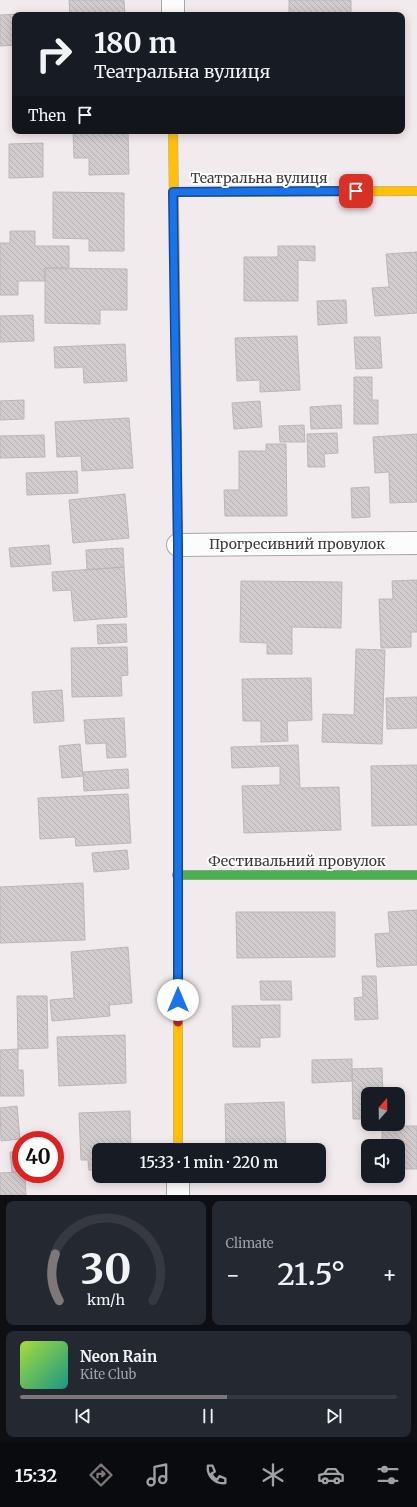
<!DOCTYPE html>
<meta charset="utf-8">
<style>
body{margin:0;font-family:Merriweather,serif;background:#242831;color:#f1f3f6;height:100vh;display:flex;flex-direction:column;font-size:15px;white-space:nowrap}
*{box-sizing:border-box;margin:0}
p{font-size:13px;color:#9ea1a6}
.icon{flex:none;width:22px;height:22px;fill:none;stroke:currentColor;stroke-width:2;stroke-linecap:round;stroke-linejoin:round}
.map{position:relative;height:1195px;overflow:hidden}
.sheet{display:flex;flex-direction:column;gap:6px;padding:6px;background:#0d0f14;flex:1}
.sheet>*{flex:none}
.guide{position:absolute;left:12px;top:12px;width:393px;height:122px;border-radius:8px;box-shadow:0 2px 10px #0003;background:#171b24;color:#f1f3f6;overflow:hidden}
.needle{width:26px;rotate:20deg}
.tools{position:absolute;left:361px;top:1087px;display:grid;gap:8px}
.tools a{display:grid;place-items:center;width:44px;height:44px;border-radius:8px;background:#171b24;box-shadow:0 2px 10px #0003;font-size:20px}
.speed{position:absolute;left:12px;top:1131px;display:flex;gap:8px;font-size:20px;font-weight:700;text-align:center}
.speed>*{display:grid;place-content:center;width:52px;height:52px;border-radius:50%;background:#171b24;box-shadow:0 2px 10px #0003;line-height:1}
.speed .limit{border:6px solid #d22;background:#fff;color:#111}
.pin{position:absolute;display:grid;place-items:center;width:34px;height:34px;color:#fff;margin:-17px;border-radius:8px;box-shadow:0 2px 6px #0006}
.me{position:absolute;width:44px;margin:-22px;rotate:0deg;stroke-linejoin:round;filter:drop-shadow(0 0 3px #0008)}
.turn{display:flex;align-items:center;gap:14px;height:84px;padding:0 16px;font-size:18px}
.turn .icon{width:52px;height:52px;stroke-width:2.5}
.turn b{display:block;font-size:28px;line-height:34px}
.then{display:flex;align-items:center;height:38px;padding:0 16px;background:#0003;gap:8px;font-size:15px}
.big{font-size:30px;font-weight:600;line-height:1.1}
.sheet .card{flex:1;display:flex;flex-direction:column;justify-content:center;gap:6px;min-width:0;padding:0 14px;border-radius:8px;background:#242831}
.sheet .dial{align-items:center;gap:0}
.dial svg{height:104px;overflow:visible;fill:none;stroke:#363941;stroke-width:7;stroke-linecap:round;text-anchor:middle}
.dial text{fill:#f1f3f6;stroke:none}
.song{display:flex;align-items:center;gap:12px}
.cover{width:48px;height:48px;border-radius:6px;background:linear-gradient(135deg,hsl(80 70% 55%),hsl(170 70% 35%))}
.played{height:4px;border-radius:2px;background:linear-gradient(90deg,#7d7779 55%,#363941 55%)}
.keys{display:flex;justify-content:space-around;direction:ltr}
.heat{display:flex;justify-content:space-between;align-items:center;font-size:22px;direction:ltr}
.sheet .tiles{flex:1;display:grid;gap:6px;grid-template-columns:1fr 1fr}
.card:last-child{grid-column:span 2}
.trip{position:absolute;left:92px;top:1143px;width:234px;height:40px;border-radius:8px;background:#171b24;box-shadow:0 2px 10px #0003;font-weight:600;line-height:40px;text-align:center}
.menu{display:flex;height:64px;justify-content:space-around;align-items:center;background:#090b0e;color:#9ea1a6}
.menu .icon{width:28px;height:28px}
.menu .selected{color:#7d7779}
.menu b{font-size:18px;color:#f1f3f6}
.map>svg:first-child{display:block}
</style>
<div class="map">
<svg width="417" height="1195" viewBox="0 0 417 1195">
<defs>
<pattern id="building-back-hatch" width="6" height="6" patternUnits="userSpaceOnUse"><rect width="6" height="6" fill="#d2ccce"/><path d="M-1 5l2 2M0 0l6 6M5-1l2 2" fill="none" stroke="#b5b0b2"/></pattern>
</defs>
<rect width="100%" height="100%" fill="#f2ebee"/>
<!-- building -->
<path fill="url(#building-back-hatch)" stroke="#bbb6b8" d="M69,0H124L125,15H70Z
M289,0H351V15H289Z
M40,13V15H15V45L0,46V15Z
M73,131H128L129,174L89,175V158H74Z
M43,143V177L9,178V144Z
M53,192L124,193V251H89V239L53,238Z
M10,231H35V246H69V268H45V281H18V295H0V243H10Z
M278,246H315V261L298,260V301H244V257H278Z
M417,252V313L375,316L372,288L389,287L386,254Z
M45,268L127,269V310H100V324L45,323Z
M346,300L347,323L318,325L317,301Z
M33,315L34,341L0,342V316Z
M297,336L300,390L260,392V380L237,381L235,338Z
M354,337H380L382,368L356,369Z
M125,344L127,381L84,383L83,367L55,368L54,347Z
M354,377H372V400H378V424H354Z
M24,400V419L0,420V401Z
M260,401L262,427L234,429L232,403Z
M341,405L342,428L311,429L310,407Z
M129,418L133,468L82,471L81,456L57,457L55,422Z
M304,425L305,442H280L279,426Z
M337,433L338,453L324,454L325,467H308L307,434Z
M417,434V502L390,503L389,472L375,473L373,437Z
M44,435L45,457L0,458V436Z
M266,444H286L287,516H225L224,490H239V451H266Z
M77,471L78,493L27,495L26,473Z
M369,487L370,517L352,518L351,488Z
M125,494L129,538L73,543L69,500Z
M49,545L51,564L11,567L9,548Z
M123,548L124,567L87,570L86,550Z
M124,567L127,617L74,621L71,590L53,591L52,572Z
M417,580V632H411V647L381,648L379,599H393L392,581Z
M241,581L342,582L341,628L292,627V654H267V643L240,642Z
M126,624L127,642L98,644L97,625Z
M127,647L128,675L121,676L122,696L72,697L71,648Z
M356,649L385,650L382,744L322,742L323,714L354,715Z
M311,678L312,720L287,721L288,741L261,742V721H243L242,679Z
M62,690L64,721L34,723L32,692Z
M417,697V728L387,729L386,698Z
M124,718L126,757L107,758L106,743L86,744L84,720Z
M80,744L83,776L62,778L59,746Z
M298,745L300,788L339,787L341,830L244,833L242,786L280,785V766L232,768L231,747Z
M417,765V825L372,826L371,766Z
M128,769L129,788L84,791L83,772Z
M128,794L131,843L76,846L75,837L40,839L38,798Z
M127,850L129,869L94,872L92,853Z
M83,883L85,940L0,943V887Z
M417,910V965L377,967L375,934L390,933L388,912Z
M236,912H335V957L237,958Z
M128,947L132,1003L109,1005L110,1016L52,1021L50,1000L74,998L71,952Z
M362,976H376L378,1019L355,1020L354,998L363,997Z
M260,981H291L292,1000H261Z
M17,996H47L48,1048L18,1049Z
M280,1005V1037L260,1038V1047H233L232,1006Z
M125,1035L126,1083L59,1086L57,1037Z
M18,1049V1070H23L24,1096H0V1050Z
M352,1059V1081L312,1083V1060Z
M382,1068L383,1094H368V1119H353L352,1069Z
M284,1102L286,1150H226L225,1104Z
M17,1106L20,1139L1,1141L0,1108Z
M130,1111L131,1150H99V1170H89L88,1160H81L79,1113Z
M382,1126H417V1169H398V1146H382Z
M10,1152H21V1171L12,1172Z
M21,1172V1174H25L26,1195H0V1173Z"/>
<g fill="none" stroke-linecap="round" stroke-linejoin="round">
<!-- street casing -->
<g stroke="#aaa6a8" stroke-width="24">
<path id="street" d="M173,0V15
M178,545L417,543
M178,1176V1195"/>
</g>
<!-- fast casing -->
<g stroke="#aaa6a8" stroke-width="10">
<path id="fast" d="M177,428L178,645
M177,875H417"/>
</g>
<!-- slow casing -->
<g stroke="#aaa6a8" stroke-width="10">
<path id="slow" d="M173,131L177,428
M173,192L417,191
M178,645V804
M178,1022V1150"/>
</g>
<!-- jam casing -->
<g stroke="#aaa6a8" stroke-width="10">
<path id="jam" d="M178,804V1022"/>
</g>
<!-- street -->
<use href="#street" stroke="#fdfcfc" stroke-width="22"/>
<!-- fast -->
<use href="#fast" stroke="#4caf50" stroke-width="9"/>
<!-- slow -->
<use href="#slow" stroke="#ffc107" stroke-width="9"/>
<!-- jam -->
<use href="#jam" stroke="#c62828" stroke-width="9"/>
</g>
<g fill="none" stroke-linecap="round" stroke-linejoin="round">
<!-- route casing -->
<g stroke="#114b97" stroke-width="10">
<path id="route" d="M178,1000V545L173,192L356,191"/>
</g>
<!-- route -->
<use href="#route" stroke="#1a73e8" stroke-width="7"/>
</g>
<g text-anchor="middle" stroke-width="4" stroke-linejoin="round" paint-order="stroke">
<!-- street labels -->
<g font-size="14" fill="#3e393a" stroke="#fff">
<text x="259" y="183">Театральна вулиця</text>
<text x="297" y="549">Прогресивний провулок</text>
<text x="297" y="866">Фестивальний провулок</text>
</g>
</g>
</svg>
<div class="tools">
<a><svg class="needle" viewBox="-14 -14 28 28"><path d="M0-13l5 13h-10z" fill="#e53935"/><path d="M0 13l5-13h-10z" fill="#9ea1a6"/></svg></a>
<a><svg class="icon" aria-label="sound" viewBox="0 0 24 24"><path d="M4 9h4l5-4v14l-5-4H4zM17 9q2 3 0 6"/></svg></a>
</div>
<div class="speed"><div class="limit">40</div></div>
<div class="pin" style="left:356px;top:191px;background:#d93025"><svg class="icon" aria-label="arrive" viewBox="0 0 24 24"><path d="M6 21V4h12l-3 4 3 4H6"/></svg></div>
<svg class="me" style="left:178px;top:1000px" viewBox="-20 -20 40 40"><circle r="19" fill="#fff"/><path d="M0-13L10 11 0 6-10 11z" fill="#1a73e8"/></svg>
<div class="trip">15:33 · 1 min · 220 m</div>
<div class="guide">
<div class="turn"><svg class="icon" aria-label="right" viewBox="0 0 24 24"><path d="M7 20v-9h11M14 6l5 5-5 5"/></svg><div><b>180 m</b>Театральна вулиця</div></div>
<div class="then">Then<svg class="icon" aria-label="arrive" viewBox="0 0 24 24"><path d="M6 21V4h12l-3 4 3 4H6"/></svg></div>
</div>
</div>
<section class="sheet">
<div class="tiles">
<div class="card dial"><svg viewBox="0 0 100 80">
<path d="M14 69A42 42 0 1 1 86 69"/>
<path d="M14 69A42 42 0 0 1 11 33" stroke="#7d7779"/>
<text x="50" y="56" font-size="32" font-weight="700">30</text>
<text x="50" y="72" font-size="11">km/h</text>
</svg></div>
<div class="card"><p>Climate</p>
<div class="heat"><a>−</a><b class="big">21.5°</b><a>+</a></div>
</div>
<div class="card">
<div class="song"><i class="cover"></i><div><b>Neon Rain</b><p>Kite Club</p></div></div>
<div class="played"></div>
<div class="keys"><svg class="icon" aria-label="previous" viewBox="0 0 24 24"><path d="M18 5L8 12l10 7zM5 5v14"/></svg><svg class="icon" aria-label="pause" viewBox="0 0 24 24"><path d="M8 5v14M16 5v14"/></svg><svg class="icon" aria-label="next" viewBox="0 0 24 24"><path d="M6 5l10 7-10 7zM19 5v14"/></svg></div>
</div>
</div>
</section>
<nav class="menu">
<b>15:32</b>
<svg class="icon selected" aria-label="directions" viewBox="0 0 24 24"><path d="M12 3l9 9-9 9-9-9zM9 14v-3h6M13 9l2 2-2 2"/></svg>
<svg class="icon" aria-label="music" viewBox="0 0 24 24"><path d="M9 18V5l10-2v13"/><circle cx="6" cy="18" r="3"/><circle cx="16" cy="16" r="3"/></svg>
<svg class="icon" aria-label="phone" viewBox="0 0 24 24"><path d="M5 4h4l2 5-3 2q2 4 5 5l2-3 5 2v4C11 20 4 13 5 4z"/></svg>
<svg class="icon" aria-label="climate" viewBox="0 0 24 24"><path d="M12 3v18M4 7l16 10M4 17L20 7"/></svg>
<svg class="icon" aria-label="car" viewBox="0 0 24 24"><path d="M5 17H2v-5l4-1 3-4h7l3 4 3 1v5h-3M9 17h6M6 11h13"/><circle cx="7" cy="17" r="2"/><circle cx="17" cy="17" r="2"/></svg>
<svg class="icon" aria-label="filters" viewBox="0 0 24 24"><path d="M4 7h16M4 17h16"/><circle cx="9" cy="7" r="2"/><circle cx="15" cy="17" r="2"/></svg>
</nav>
